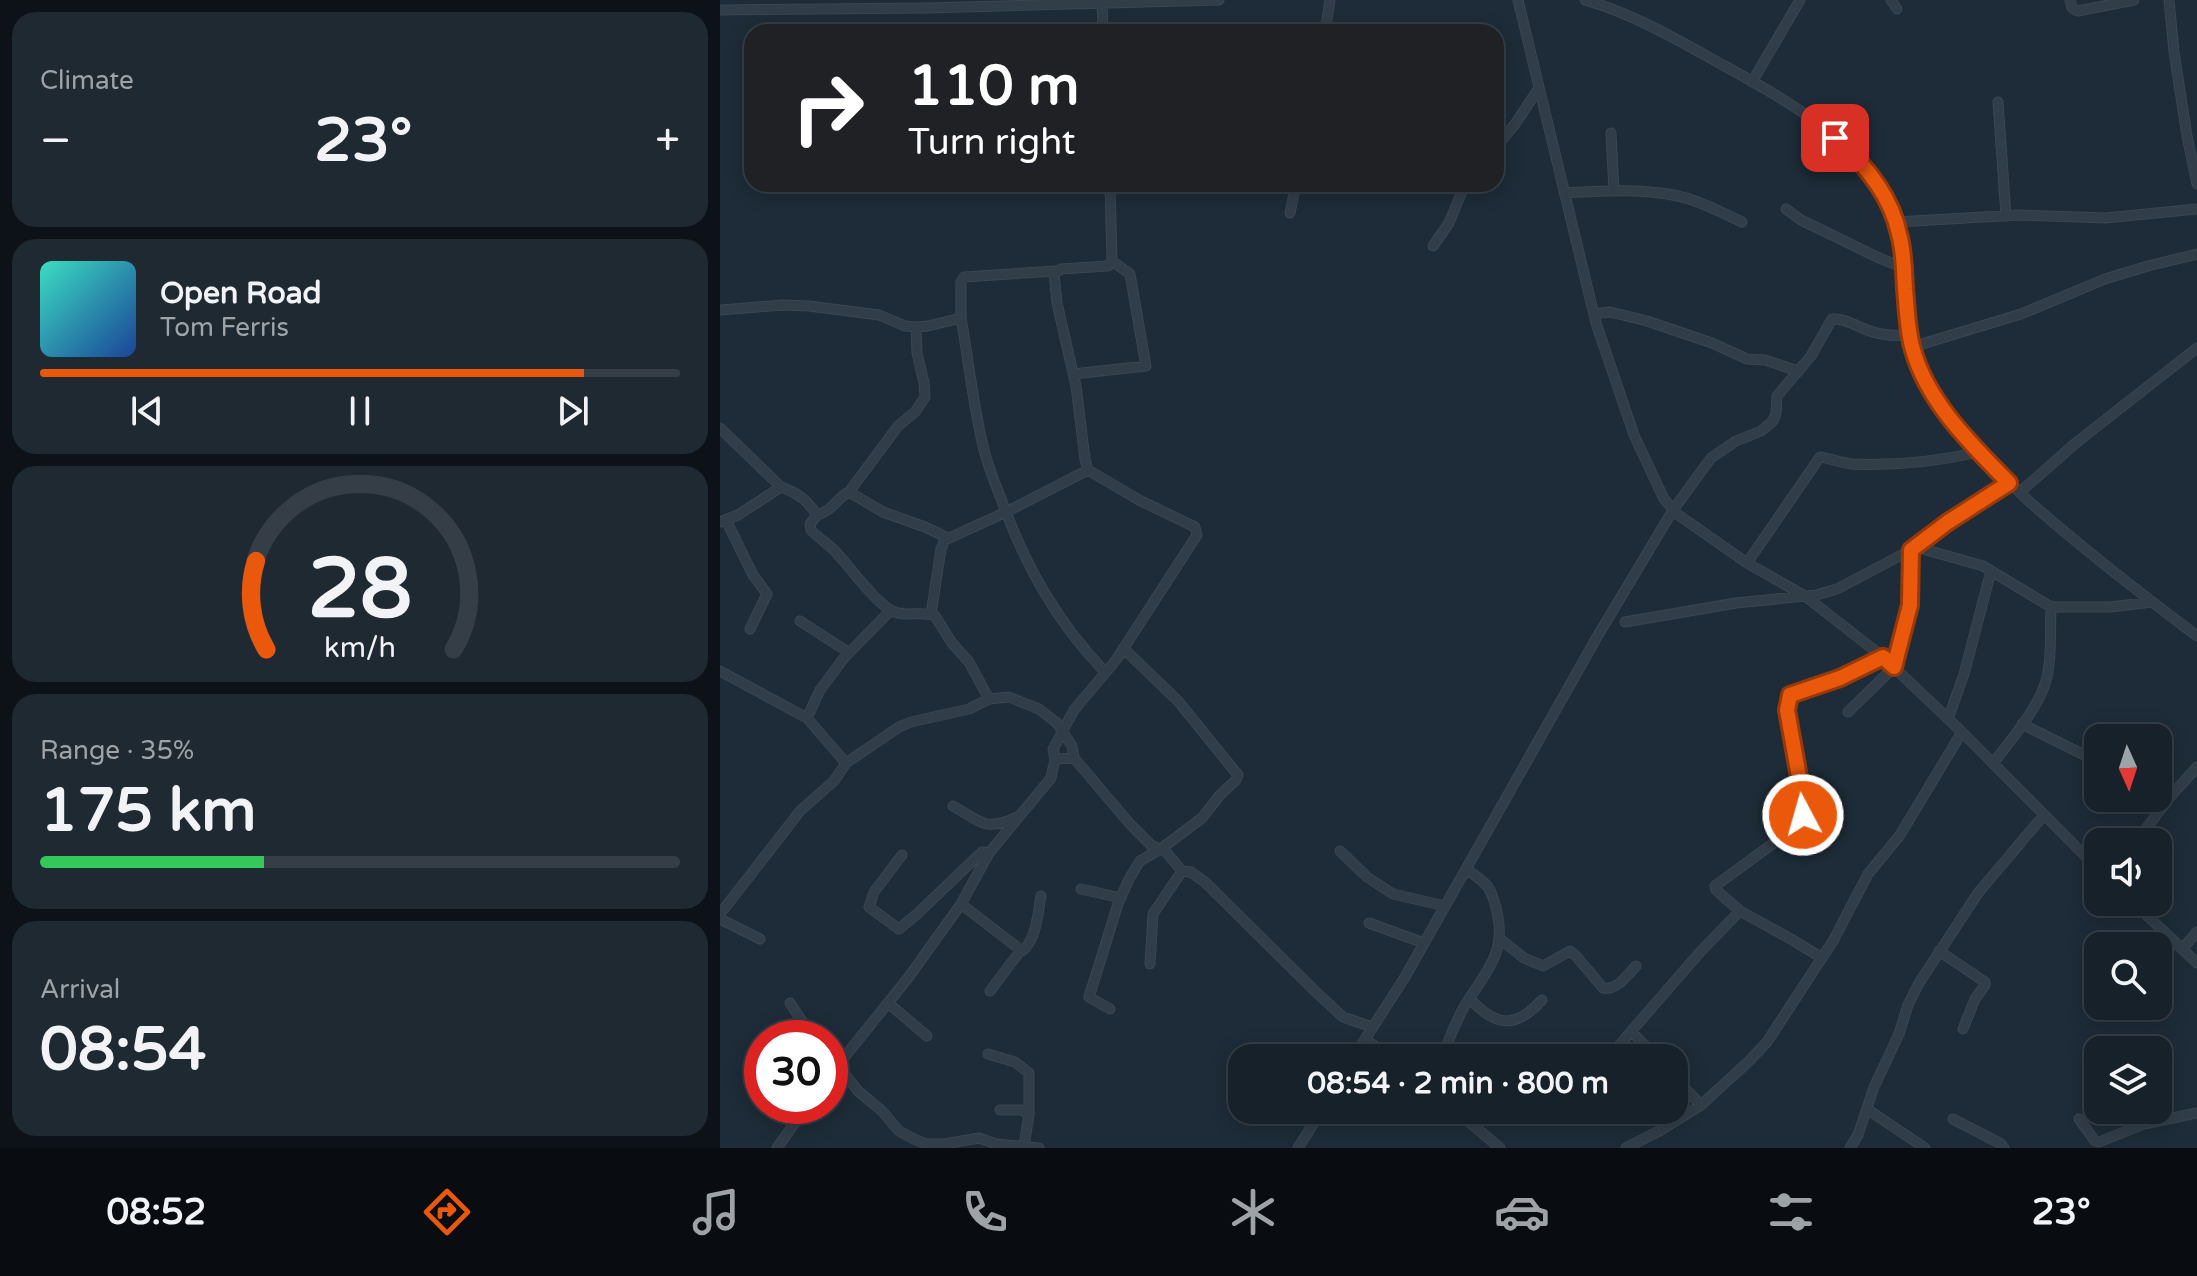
<!DOCTYPE html>
<meta charset="utf-8">
<style>
body{margin:0;font-family:"Varela Round",sans-serif;background:#1f2932;color:#f1f3f6;height:100vh;display:flex;flex-direction:column;font-size:30px;white-space:nowrap}
*{box-sizing:border-box;margin:0}
p{font-size:26px;color:#9ea3a8}
.icon{flex:none;width:44px;height:44px;fill:none;stroke:currentColor;stroke-width:2;stroke-linecap:round;stroke-linejoin:round}
.map{position:relative;flex:1;overflow:hidden}
.panel{display:flex;flex-direction:column;gap:12px;padding:12px;background:#0c1217;width:720px}
.panel>*{flex:none}
.banner{position:absolute;left:24px;top:24px;width:760px;height:168px;border-radius:24px;box-shadow:0 4px 20px #0003,0 0 0 2px #353e47;background:#202124;color:#fff;overflow:hidden}
.needle{width:52px;rotate:177deg}
.controls{position:absolute;left:1364px;top:724px;display:grid;gap:16px}
.controls a{display:grid;place-items:center;width:88px;height:88px;border-radius:16px;background:#16212a;box-shadow:0 4px 20px #0003,0 0 0 2px #353e47;font-size:40px}
.speed{position:absolute;left:24px;top:1020px;display:flex;gap:16px;font-size:40px;font-weight:700;text-align:center}
.speed>*{display:grid;place-content:center;width:104px;height:104px;border-radius:50%;background:#16212a;box-shadow:0 4px 20px #0003,0 0 0 2px #353e47;line-height:1}
.speed .limit{border:12px solid #d22;background:#fff;color:#111}
.pin{position:absolute;display:grid;place-items:center;width:68px;height:68px;color:#fff;margin:-34px;border-radius:16px;box-shadow:0 4px 12px #0006}
.me{position:absolute;width:88px;margin:-44px;rotate:354deg;stroke-linejoin:round;filter:drop-shadow(0 0 6px #0008)}
.turn{display:flex;align-items:center;gap:28px;height:168px;padding:0 32px;font-size:36px}
.turn .icon{width:104px;height:104px;stroke-width:2.5}
.turn b{display:block;font-size:56px;line-height:68px}
.big{font-size:60px;font-weight:800;line-height:1.1}
.panel .tile{flex:1;display:flex;flex-direction:column;justify-content:center;gap:12px;min-width:0;padding:0 28px;border-radius:24px;background:#1f2932}
.panel .dial{align-items:center;gap:0}
.dial svg{height:208px;overflow:visible;fill:none;stroke:#353e47;stroke-width:7;stroke-linecap:round;text-anchor:middle}
.dial text{fill:#f1f3f6;stroke:none}
.song{display:flex;align-items:center;gap:24px}
.cover{width:96px;height:96px;border-radius:12px;background:linear-gradient(135deg,hsl(170 70% 55%),hsl(220 70% 35%))}
.played{height:8px;border-radius:4px;background:linear-gradient(90deg,#ea580c 85%,#353e47 85%)}
.keys{display:flex;justify-content:space-around;direction:ltr}
.heat{display:flex;justify-content:space-between;align-items:center;font-size:44px;direction:ltr}
.charge{height:12px;border-radius:6px;background:linear-gradient(90deg,#34c759 35%,#353e47 0)}
.trip{position:absolute;left:508px;top:1044px;width:460px;height:80px;border-radius:24px;background:#16212a;box-shadow:0 4px 20px #0003,0 0 0 2px #353e47;font-weight:800;line-height:80px;text-align:center}
.dock{display:flex;height:128px;justify-content:space-around;align-items:center;background:#090d11;color:#9ea3a8}
.dock .icon{width:56px;height:56px}
.dock .selected{color:#ea580c}
.dock b{font-size:36px;color:#f1f3f6}
main{display:flex;flex:1;min-height:0}
.map>svg:first-child{display:block}
</style>
<main>
<section class="panel">
<div class="tile"><p>Climate</p>
<div class="heat"><a>−</a><b class="big">23°</b><a>+</a></div>
</div>
<div class="tile">
<div class="song"><i class="cover"></i><div><b>Open Road</b><p>Tom Ferris</p></div></div>
<div class="played"></div>
<div class="keys"><svg class="icon" aria-label="previous" viewBox="0 0 24 24"><path d="M18 5L8 12l10 7zM5 5v14"/></svg><svg class="icon" aria-label="pause" viewBox="0 0 24 24"><path d="M8 5v14M16 5v14"/></svg><svg class="icon" aria-label="next" viewBox="0 0 24 24"><path d="M6 5l10 7-10 7zM19 5v14"/></svg></div>
</div>
<div class="tile dial"><svg viewBox="0 0 100 80">
<path d="M14 69A42 42 0 1 1 86 69"/>
<path d="M14 69A42 42 0 0 1 10 35" stroke="#ea580c"/>
<text x="50" y="56" font-size="32" font-weight="700">28</text>
<text x="50" y="72" font-size="11">km/h</text>
</svg></div>
<div class="tile"><p>Range · 35%</p><b class="big">175 km</b><div class="charge"></div></div>
<div class="tile"><p>Arrival</p><b class="big">08:54</b></div>
</section>
<div class="map">
<svg width="1477" height="1148" viewBox="0 0 1477 1148">
<rect width="100%" height="100%" fill="#1d2c38"/>
<g fill="none" stroke-linecap="round" stroke-linejoin="round">
<!-- minor casing -->
<g stroke="#3b4652" stroke-width="11">
<path id="minor" d="M798,0L876,323L914,435L944,499L957,514L1027,563L1085,596L1163,657L1242,732L1378,869
M865,0C910,13 951,36 992,59C1064,99 1154,144 1178,231C1189,268 1184,308 1192,345C1196,367 1209,387 1221,405C1245,442 1279,473 1311,503C1364,550 1420,593 1477,636
M1171,0L1177,9
M1350,0L1352,8L1358,11L1414,0
M1449,0L1454,52L1467,136L1477,184
M382,3L383,32
M0,10L208,8L499,0
M605,32L610,0
M1032,82L1080,0
M1278,102L1286,216
M891,133L894,191
M776,147L795,124L819,88
M844,193C881,191 921,188 958,196C980,201 1001,212 1022,222
M1066,209L1081,220L1159,258L1184,268
M570,213L576,184
M1176,222L1299,215L1386,218L1477,209
M713,246L729,223L745,184
M0,310L63,305L89,306L159,315L185,326L196,327L208,326L241,318V282L244,277L336,271
M874,314L890,312L927,321L992,343L1027,359L1045,360L1078,371
M241,318C249,362 253,406 264,450C268,466 274,481 280,496C304,563 335,620 385,672
M1192,347L1301,314L1385,279L1428,266L1477,254
M353,374L426,366L410,274L392,261
M0,428L61,487L18,515L0,522
M61,487C78,493 87,500 97,515L90,524L91,530C98,538 108,544 115,551C129,566 155,602 172,611C186,618 201,610 215,616L232,643L249,662L269,699
M129,492L163,512L205,527L228,538
M1300,492L1357,442L1477,348
M97,515C114,510 115,499 129,492L178,426L195,412L205,397L204,383L197,353L196,327
M6,520L33,575L47,594L30,629
M1196,547L1263,566L1331,607H1390L1432,602
M1027,563L1100,457C1110,458 1120,463 1131,464C1172,466 1219,461 1259,452
M211,614L221,549L225,540L286,512L368,470
M80,621L128,652
M905,622L1016,603L1096,595L1117,589L1191,550L1228,522L1289,483
M0,671L87,718L126,763
M1128,712L1174,667L1190,605L1191,550
M87,718L100,690L124,658L171,610
M1228,719L1244,674L1271,571
M1302,724L1378,762
M335,759L354,758L410,824L431,845L446,852L462,871L471,872L486,883L598,994L623,1017L652,1027
M1273,764C1291,739 1320,707 1327,677C1332,655 1330,629 1331,607
M1438,791L1450,797
M233,806C261,822 266,832 297,817
M1416,842L1450,797L1477,767
M620,851L647,877L673,894L725,906
M182,855L154,892L149,907L179,929L197,914L262,852L269,853
M361,889L401,898
M1413,902L1477,963
M241,904L302,951C316,941 318,913 321,896
M0,914L80,811L114,781L126,763L179,727L191,722L249,709L269,699L289,697L319,709L337,723L352,746L354,758
M0,919L40,939
M649,923L704,943
M780,939L804,958L823,966L850,951L856,956L883,988C897,991 907,975 916,966
M1462,949L1477,932
M1219,951L1265,982V985L1255,999L1243,1029
M1102,958L1071,939L1020,911L996,890L995,886L1055,842L1083,815L1084,805L1067,710L1070,695L1120,678L1163,657
M430,964L433,914L462,871
M270,991L301,950
M750,999C776,1027 796,1029 822,1000
M70,1003L93,1038
M168,1003L207,1036
M390,1009L369,997L398,904L409,879L420,861L442,848L482,818L500,795L516,780L518,775L458,701L403,648
M912,1032L937,1058
M645,1040L675,1058
M268,1054L295,1062L309,1073V1115
M633,1058L685,977L877,637L953,510L991,458L1016,441L1041,431L1053,421L1056,413L1057,396L1091,356L1112,319C1126,318 1137,327 1150,331C1163,336 1177,336 1190,335
M721,1058C729,1041 735,1023 744,1007C764,974 787,954 777,912C771,886 768,884 746,869
M888,1058L981,951L1020,911
M33,1063L42,1071
M117,1065L138,1091L162,1111L179,1131L194,1139L206,1144H225L259,1138L276,1144L319,1148
M110,1075L188,978L241,904L269,853L331,778L335,759L333,749L354,710L396,660L477,535L475,527L419,500L368,470L365,459L356,386L337,303L334,274L341,269L388,266L392,261L390,184
M954,1077L981,1105
M1147,1109L1205,1148
M280,1110H302L309,1115L304,1146
M735,1110L780,1148
M1233,1119L1281,1144L1284,1148
M1359,1119L1375,1141L1379,1142L1424,1124L1477,1113
M57,1148L87,1106
M578,1148L602,1110
M906,1148L941,1130L981,1105L1027,1063L1047,1042L1113,941L1148,874L1180,835L1242,732
M1130,1148L1138,1135L1154,1087L1179,1034L1188,1005L1199,983L1258,893L1324,815"/>
</g>
<!-- minor -->
<use href="#minor" stroke="#313d48" stroke-width="9"/>
</g>
<g fill="none" stroke-linecap="round" stroke-linejoin="round">
<!-- route casing -->
<g stroke="#983908" stroke-width="20">
<path id="route" d="M1083,815L1084,805L1067,710L1070,695L1120,678L1163,657L1174,667L1190,605L1191,550L1228,522L1289,483C1252,445 1208,403 1193,350C1187,330 1187,309 1185,289C1184,271 1184,251 1179,234C1171,196 1144,163 1115,138"/>
</g>
<!-- route -->
<use href="#route" stroke="#ea580c" stroke-width="14"/>
</g>
</svg>
<div class="controls">
<a><svg class="needle" viewBox="-14 -14 28 28"><path d="M0-13l5 13h-10z" fill="#e53935"/><path d="M0 13l5-13h-10z" fill="#9ea3a8"/></svg></a>
<a><svg class="icon" aria-label="sound" viewBox="0 0 24 24"><path d="M4 9h4l5-4v14l-5-4H4zM17 9q2 3 0 6"/></svg></a>
<a><svg class="icon" aria-label="search" viewBox="0 0 24 24"><circle cx="10" cy="10" r="6"/><path d="M15 15l6 6"/></svg></a>
<a><svg class="icon" aria-label="layers" viewBox="0 0 24 24"><path d="M12 4l9 5-9 5-9-5zM3 14l9 5 9-5"/></svg></a>
</div>
<div class="speed"><div class="limit">30</div></div>
<div class="pin" style="left:1115px;top:138px;background:#d93025"><svg class="icon" aria-label="arrive" viewBox="0 0 24 24"><path d="M6 21V4h12l-3 4 3 4H6"/></svg></div>
<svg class="me" style="left:1083px;top:815px" viewBox="-20 -20 40 40"><circle r="17" fill="#ea580c" stroke="#fff" stroke-width="3"/><path d="M0-11L8 9 0 5-8 9z" fill="#fff"/></svg>
<div class="trip">08:54 · 2 min · 800 m</div>
<div class="banner">
<div class="turn"><svg class="icon" aria-label="right" viewBox="0 0 24 24"><path d="M7 20v-9h11M14 6l5 5-5 5"/></svg><div><b>110 m</b>Turn right</div></div>
</div>
</div>
</main>
<nav class="dock">
<b>08:52</b>
<svg class="icon selected" aria-label="directions" viewBox="0 0 24 24"><path d="M12 3l9 9-9 9-9-9zM9 14v-3h6M13 9l2 2-2 2"/></svg>
<svg class="icon" aria-label="music" viewBox="0 0 24 24"><path d="M9 18V5l10-2v13"/><circle cx="6" cy="18" r="3"/><circle cx="16" cy="16" r="3"/></svg>
<svg class="icon" aria-label="phone" viewBox="0 0 24 24"><path d="M5 4h4l2 5-3 2q2 4 5 5l2-3 5 2v4C11 20 4 13 5 4z"/></svg>
<svg class="icon" aria-label="climate" viewBox="0 0 24 24"><path d="M12 3v18M4 7l16 10M4 17L20 7"/></svg>
<svg class="icon" aria-label="car" viewBox="0 0 24 24"><path d="M5 17H2v-5l4-1 3-4h7l3 4 3 1v5h-3M9 17h6M6 11h13"/><circle cx="7" cy="17" r="2"/><circle cx="17" cy="17" r="2"/></svg>
<svg class="icon" aria-label="filters" viewBox="0 0 24 24"><path d="M4 7h16M4 17h16"/><circle cx="9" cy="7" r="2"/><circle cx="15" cy="17" r="2"/></svg>
<b>23°</b>
</nav>
